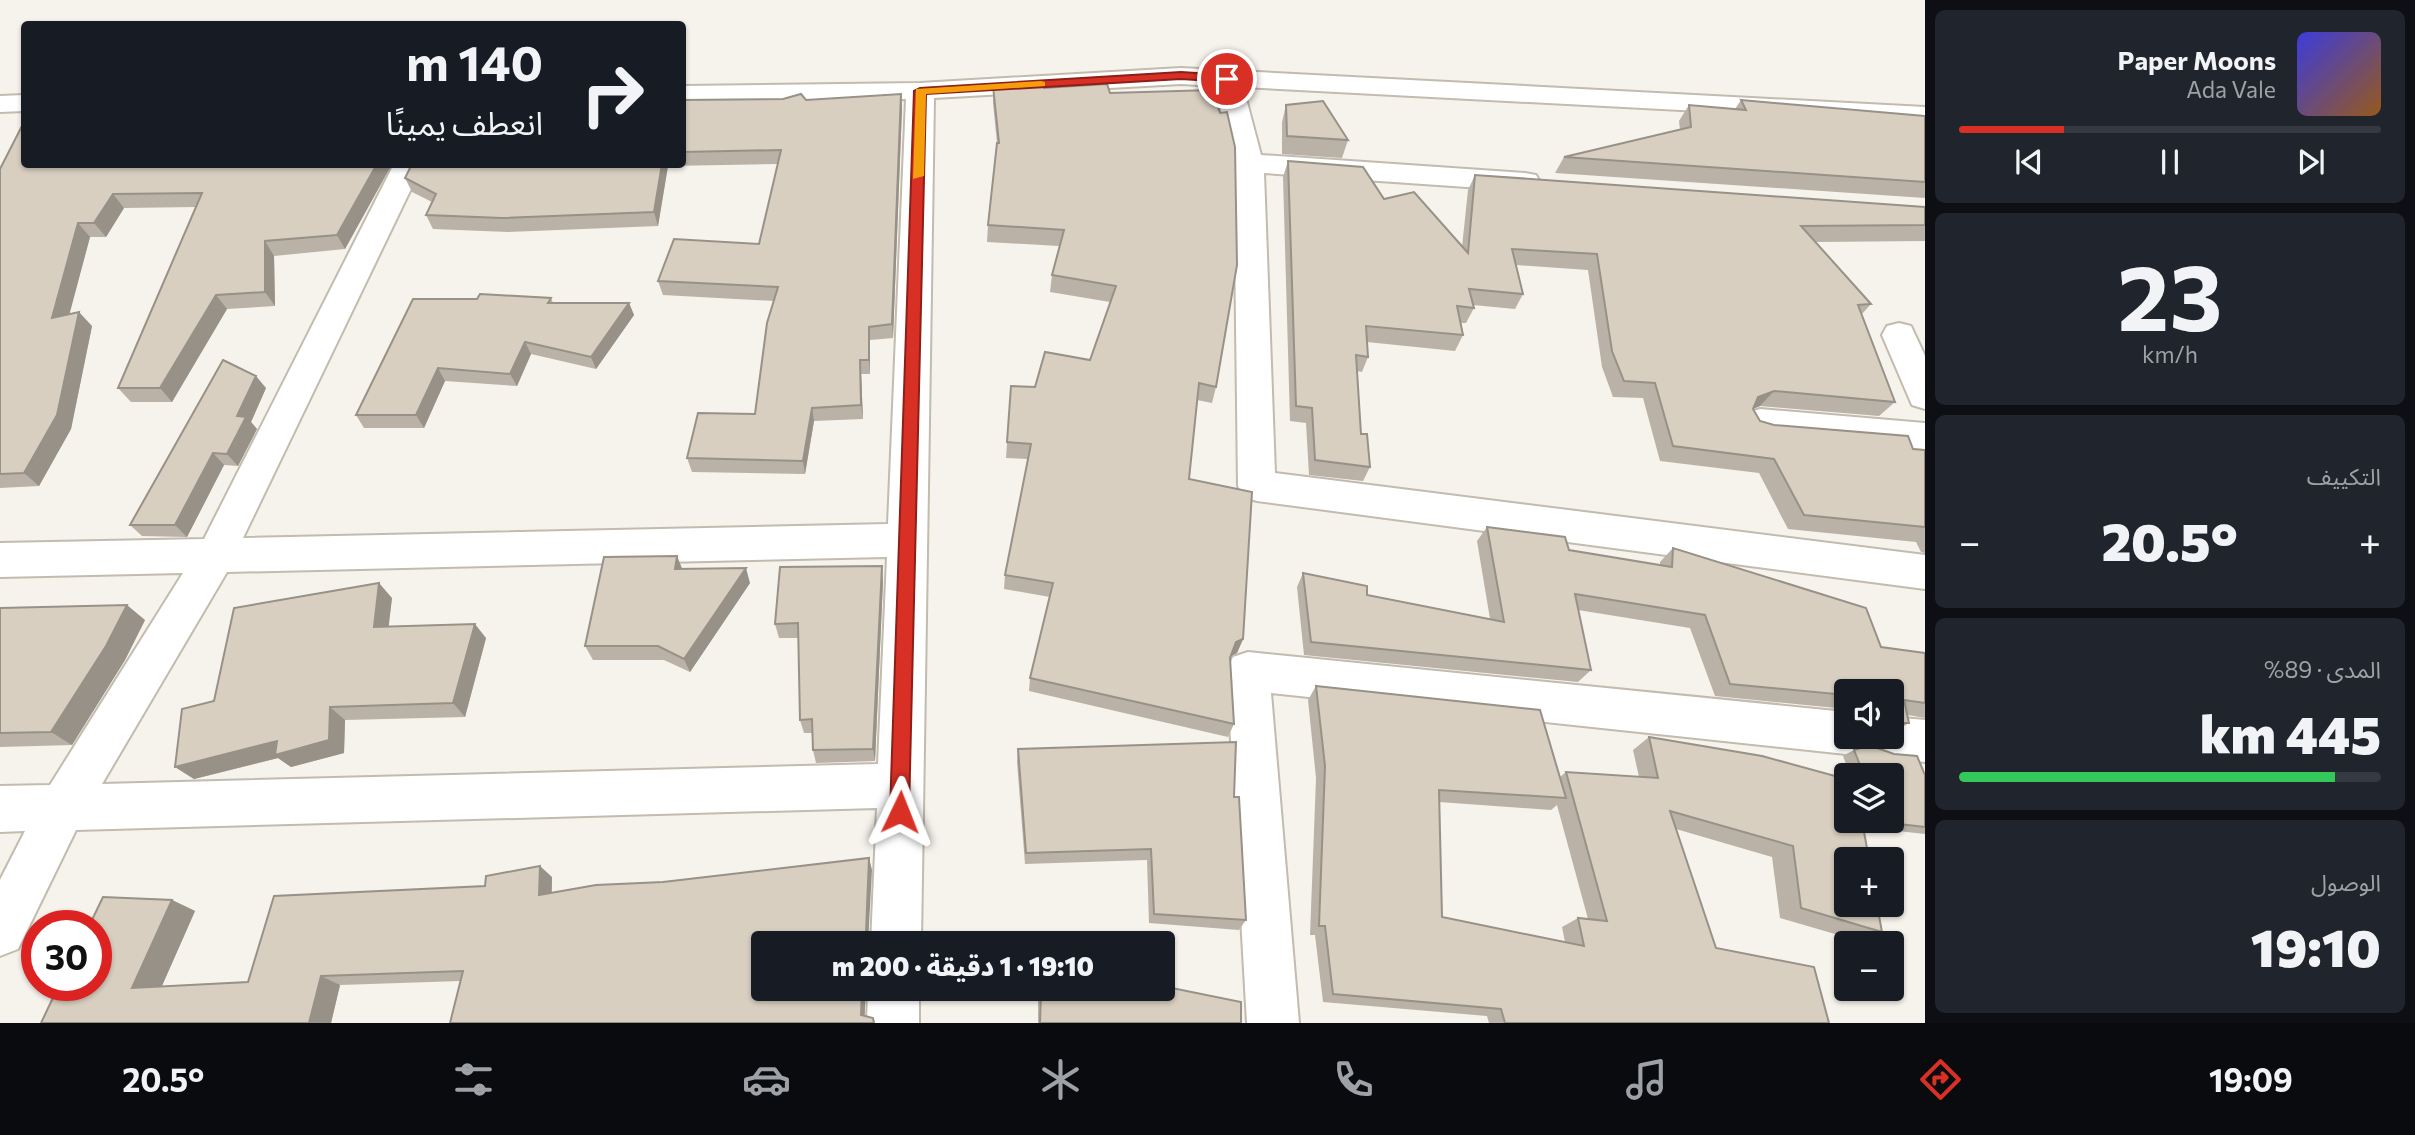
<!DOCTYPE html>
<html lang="ar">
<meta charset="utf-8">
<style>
body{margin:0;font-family:Commissioner,"Noto Sans Arabic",sans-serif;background:#20242c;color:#f1f3f6;direction:rtl;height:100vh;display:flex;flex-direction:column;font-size:26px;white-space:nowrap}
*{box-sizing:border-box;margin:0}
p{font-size:23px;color:#9ea1a6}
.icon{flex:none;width:38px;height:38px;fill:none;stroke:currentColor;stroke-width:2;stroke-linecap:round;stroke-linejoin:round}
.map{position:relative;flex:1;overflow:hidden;direction:ltr}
.drawer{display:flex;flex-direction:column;gap:10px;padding:10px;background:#0d0f14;width:490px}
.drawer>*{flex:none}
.banner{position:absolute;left:21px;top:21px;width:665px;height:147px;border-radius:7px;box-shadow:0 2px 5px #0004;direction:rtl;background:#171b24;color:#f1f3f6;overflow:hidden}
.controls{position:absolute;left:1834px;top:679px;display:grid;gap:14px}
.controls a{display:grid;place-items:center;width:70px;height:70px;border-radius:7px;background:#171b24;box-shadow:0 2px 5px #0004;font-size:35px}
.speed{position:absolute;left:21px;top:910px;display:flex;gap:14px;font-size:35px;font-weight:700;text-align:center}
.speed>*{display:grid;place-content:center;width:91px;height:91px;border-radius:50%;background:#171b24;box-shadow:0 2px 5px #0004;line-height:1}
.speed .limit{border:10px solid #d22;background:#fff;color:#111}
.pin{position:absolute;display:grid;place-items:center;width:60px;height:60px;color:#fff;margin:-30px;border:4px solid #fff;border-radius:50%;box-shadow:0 2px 7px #0007}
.me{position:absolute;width:77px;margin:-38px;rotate:2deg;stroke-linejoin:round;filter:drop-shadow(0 0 5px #0008)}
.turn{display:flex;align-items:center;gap:24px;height:147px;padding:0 28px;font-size:32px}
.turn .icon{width:91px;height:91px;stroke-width:2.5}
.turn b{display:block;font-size:49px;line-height:60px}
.big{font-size:52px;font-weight:800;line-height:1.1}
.drawer .widget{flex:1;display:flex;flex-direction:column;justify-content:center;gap:10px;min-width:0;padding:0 24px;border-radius:10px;background:#20242c}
.drawer .dial{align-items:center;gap:0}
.dial b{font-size:91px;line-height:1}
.song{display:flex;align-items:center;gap:21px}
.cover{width:84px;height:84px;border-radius:10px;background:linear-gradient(135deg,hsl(240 70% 55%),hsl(30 70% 35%))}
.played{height:7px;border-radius:4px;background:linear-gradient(90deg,#d93025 25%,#363941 25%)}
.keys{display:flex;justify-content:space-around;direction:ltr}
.heat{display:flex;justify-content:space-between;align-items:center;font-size:38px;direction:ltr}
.charge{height:10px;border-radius:5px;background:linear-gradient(90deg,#34c759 89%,#363941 0)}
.trip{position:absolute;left:751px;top:931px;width:424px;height:70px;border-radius:7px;background:#171b24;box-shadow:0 2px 5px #0004;font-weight:800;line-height:70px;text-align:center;direction:rtl}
.dock{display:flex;height:112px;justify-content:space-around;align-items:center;background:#090b0e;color:#9ea1a6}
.dock .icon{width:49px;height:49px}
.dock .on{color:#d93025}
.dock b{font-size:32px;color:#f1f3f6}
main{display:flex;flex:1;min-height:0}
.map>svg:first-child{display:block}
</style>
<main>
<section class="drawer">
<div class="widget">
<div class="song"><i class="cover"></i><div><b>Paper Moons</b><p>Ada Vale</p></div></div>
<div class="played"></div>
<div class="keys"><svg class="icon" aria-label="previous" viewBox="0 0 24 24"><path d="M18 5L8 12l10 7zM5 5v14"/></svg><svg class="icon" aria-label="pause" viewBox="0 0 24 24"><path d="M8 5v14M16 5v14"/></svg><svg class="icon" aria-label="next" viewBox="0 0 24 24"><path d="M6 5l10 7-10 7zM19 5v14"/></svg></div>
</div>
<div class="widget dial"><b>23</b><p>km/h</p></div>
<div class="widget"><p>التكييف</p>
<div class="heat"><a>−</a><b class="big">20.5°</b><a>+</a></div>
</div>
<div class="widget"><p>المدى · 89%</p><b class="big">445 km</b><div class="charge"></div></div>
<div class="widget"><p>الوصول</p><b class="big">19:10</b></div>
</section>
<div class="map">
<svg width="1925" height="1023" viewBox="0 0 1925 1023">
<rect width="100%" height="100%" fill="#f6f3ec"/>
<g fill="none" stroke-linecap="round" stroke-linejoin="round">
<!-- minor casing -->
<g stroke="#c2bbae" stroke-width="4">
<path id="minor" d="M1181,68L1925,107V123L1243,87L1261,155L1525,173L1536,175L1540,182L1536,189L1525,191L1264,173L1275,473L1925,555V589L1257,501L1244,497L1238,486L1234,163L1215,86L1181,84L934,98L921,943H871L877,808L76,830L18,949L0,956V880L25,831L0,832V786L50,785L183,573L0,577V543L204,539L394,164H423L243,538L888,524L906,99L682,102V86L920,83ZM887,557L878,764L102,784L227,572Z
M24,95V111L0,112V96Z
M1899,323L1911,326L1925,356V409L1912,405L1882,335L1887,326Z
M1760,409L1925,423V451L1760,437L1747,433L1742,423L1747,413Z
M1248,652L1846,712V737H1892V717L1925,720V762L1883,758L1867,752L1864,743L1862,748L1846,754L1271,693L1299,1023H1247L1227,671L1233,657Z
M868,989H919V1023H867Z"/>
</g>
<!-- minor -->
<use href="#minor" fill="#fff" fill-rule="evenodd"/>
</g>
<!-- wall -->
<path fill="#bab2a6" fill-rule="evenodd" d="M993,86L1044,88L1216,387L1212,403L1197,400L1189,479L1243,639L1237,653L1231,656L1230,658L1234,724L1228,737L1029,691L1030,678L1050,597L1004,589L1005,575L1028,459L1006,458L1011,386L1035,387L1090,360L1110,302L1050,292L1052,275L1059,246L987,242L988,225L997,143L993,103Z
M901,94L902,108L893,338L870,340V374H861L863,419L814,421L805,474L692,472L687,458L755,414L774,301L663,295L658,281L759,244L778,164L668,166L658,226L508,232L433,229L426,215L432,202L412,192L405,178L412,164H682V100H806Z
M1741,100L1925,116V198L1555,173L1564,157L1680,130L1679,121L1689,105L1735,109Z
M1286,105L1348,140L1342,158L1282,154V122Z
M1288,161L1384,199L1462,247L1468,190L1475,175L1925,207V241L1815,242L1871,304L1862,314L1895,402L1879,416L1760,406L1753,409L1760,421L1774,425L1925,450V553L1921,552L1916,542L1788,529L1759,473L1660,461L1643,398L1613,397L1602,367L1588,270L1516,265L1523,294L1515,309L1473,305L1474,308L1466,323H1461L1463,335L1455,351L1367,342L1368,357L1362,372L1357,371L1361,434L1370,467L1363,481L1309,475L1306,423L1290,421L1283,177Z
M392,164L345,249L274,256L275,306L227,309L172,402H131L118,388L196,207L124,208L106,237H90L69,314L92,326L71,429L39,486L0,488V169Z
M551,298L553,303H629L634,315L596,369L531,354L517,386L445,381L424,428H364L356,415L477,299Z
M266,388L251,422L257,429L240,462L238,466L224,465L187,537L142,536L130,525Z
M1487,527L1569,550L1660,565V562L1673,548L1881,647L1925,653V718L1908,715L1909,723L1892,733V691H1846V709L1715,696L1690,628L1578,610L1591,670L1578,682L1304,655L1297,587L1303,573L1367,595L1490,619L1477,541Z
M677,556L682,569L750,583L690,672L664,660H593L585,646Z
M883,581L875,761L816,763L813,750L812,733H804L800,720L799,638H779L775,624Z
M392,598L388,626L486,638L465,717L345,720L344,753L291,767L278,758L194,779L175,767L214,701Z
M0,608L145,620L125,660L72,745L0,747Z
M1316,686L1560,777L1566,772L1639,777L1633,750L1649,737L1762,756L1882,932L1859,941L1780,918L1772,857L1676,829L1716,948L1829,1023H1489L1487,1016L1323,1002L1315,935H1310L1316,778L1308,700ZM1439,802L1551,810L1557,805L1588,919L1578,918L1562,927L1565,942L1442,917Z
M1877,748L1925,775V834L1870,828L1868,821H1892V775H1850L1843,756L1854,750Z
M1018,749L1234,797L1246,920L1239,930L1149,923L1147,860L1025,864L1017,762Z
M872,870L763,943L865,989V1016L873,1018L875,1023H450L460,981L340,985L331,1023H41L172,900L195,911L162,986L248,982L485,886L552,877V893L663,882Z
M1113,989H1162L1241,1023H1038V1000L1041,992L1113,998Z"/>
<!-- shaded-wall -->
<path fill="#979187" d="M901,94L902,108L893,338L892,324Z
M377,164H392L345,249L337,235Z
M662,164H667L668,166L658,226L654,212Z
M113,194L124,208L106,237L94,223Z
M78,223L90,237L65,331L52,318Z
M265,241L274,256L275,306L265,292Z
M216,295L227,309L172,402L160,388Z
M629,303L634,315L596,369L591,357Z
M79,312L92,326L71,429L39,486L24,473Z
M869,327L870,340V374L869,360Z
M525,342L531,354L517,386L510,374Z
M860,360L861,374L863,419L861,405Z
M438,368L445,381L424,428L416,415Z
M256,376L266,388L251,422L257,429L238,466L227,454L237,416Z
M1774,391L1760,406L1745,412L1758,397Z
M812,408L814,421L805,474L803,461Z
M213,453L224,465L187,537L175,525Z
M677,556L683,571L675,569Z
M882,566L883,581L875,761L873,749Z
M746,568L750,583L690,672L684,659Z
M379,583L392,598L387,641L374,627Z
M127,605L145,620L125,660L72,745L51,732Z
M475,624L486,638L465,717L453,703Z
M1243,639L1237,653L1231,656L1236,642Z
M330,707L345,720L344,753L291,767L278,758L194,779L175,767Z
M869,858L872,870L868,943L866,933Z
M540,866L552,877L551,906L539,895Z
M172,900L195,911L157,997L132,988Z
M321,976L340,985L331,1023H309Z
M862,989H866L864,1023L861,1015Z"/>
<!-- building -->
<path fill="#d8cfc1" stroke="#979187" stroke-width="2" d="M1107,84L1110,93L1212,90L1220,113L1227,112L1235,147L1237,265L1216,387L1199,383L1189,479L1252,492L1243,639L1236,642L1230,658L1234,724L1030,678L1053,583L1005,575L1031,444L1007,442L1011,386L1035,387L1045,352L1090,360L1116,286L1052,275L1064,230L988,225L997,143H999L993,86L1043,85L1044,88Z
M801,94L806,100L901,94L892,324L869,327V360H860L861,405L812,408L803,461L687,458L698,413L755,414L767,323L778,287L658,281L674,239L759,244L781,150L682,152V100L783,99Z
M1741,100L1925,116V182L1564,157L1691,127L1689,105L1746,110Z
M1323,101L1348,140L1287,136L1286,105Z
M24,122V164H377L337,235L265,241V292L216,295L160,388H118L202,193L113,194L94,223H78L52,318L79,312L57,415L24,473L0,474V169Z
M1288,161L1363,167L1384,199L1414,192L1468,253L1475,175L1925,207V225L1801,226L1871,304L1858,305L1895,402L1774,391L1758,397L1753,409L1760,421L1774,425L1908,436L1913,449L1925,450V527L1804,515L1774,459L1673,446L1655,383L1624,381L1612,351L1597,254L1512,249L1523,294L1469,289L1474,308L1457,306L1463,335L1366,326L1368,357L1356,355L1361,434H1367L1370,467L1315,460L1312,408L1296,406Z
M412,164H662L654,212L502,218L426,215L436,194L405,178Z
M480,294L551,298L548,303H629L591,357L525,342L510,374L438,368L416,415H356L413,299H477Z
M223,360L256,376L237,416L246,417L229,450L227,454L213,453L175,525H130Z
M1487,527L1565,537L1569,550L1672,567L1673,548L1866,608L1881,647L1925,653V703L1904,700L1909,723H1892V691H1846V695L1730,684L1705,615L1575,594L1591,670L1311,642L1303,573L1367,586V595L1504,622Z
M677,556L675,569L746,568L684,659L658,646H585L604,557Z
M882,566L873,749L813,750L812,719L800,720L798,623L775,624L780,567Z
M379,583L374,627L475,624L453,703L330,707L329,740L275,755L277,741L175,767L182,709L214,701L234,608Z
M127,605L106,646L51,732L0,733V608Z
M1316,686L1540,710L1566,798L1439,790L1442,917L1584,946L1578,918L1607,921L1566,772L1658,778L1649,737L1762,756L1846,779V821H1862L1869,859H1846V905H1877L1882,932L1801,908L1793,846L1670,811L1716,948L1814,967L1829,1023H1505L1501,1009L1333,994L1325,926H1319L1325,766Z
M1236,742L1234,797H1239L1246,920L1154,914L1151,849L1026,853L1018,749Z
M1875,743L1877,748L1894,754L1917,756L1925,775V827L1882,822V821H1892V775H1864L1854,750Z
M869,858L866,933L879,935L880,943H763V989H862L861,1015L873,1018L874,1023H450L463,971L321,976L309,1023H41L59,985H96V926H89L103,897L172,900L132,988L248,982L274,896L485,886L486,876L540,866L539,895L596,885L663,882Z
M1162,986L1241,1002V1023H1040L1041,992L1116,998L1117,989H1162Z"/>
<!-- route -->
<path fill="#d93025" stroke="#8d1f18" stroke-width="2" d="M1181,72L1227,75L1233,79L1227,82L1181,79L926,94L909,812L906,818L900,821L893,818L890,812L914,91L920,88Z"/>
<!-- slow -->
<path fill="#f59e0b" d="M1041,81L1045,82V86L926,94L924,176L913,179L916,89Z"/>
</svg>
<div class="controls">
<a><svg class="icon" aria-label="sound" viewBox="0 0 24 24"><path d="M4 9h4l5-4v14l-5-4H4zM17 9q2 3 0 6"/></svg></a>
<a><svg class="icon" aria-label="layers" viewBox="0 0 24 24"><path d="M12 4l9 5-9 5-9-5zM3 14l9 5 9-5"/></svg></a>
<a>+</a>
<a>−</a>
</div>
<div class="speed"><div class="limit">30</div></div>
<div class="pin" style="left:1227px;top:79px;background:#d93025"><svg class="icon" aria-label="arrive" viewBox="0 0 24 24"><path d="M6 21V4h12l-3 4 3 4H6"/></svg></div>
<svg class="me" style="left:900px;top:812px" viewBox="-20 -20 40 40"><path d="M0-17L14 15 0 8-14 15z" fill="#d93025" stroke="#fff" stroke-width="4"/></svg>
<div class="trip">19:10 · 1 دقيقة · 200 m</div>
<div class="banner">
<div class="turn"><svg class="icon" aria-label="right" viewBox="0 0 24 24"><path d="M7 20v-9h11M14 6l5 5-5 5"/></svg><div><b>140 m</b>انعطف يمينًا</div></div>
</div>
</div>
</main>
<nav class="dock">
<b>19:09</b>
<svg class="icon on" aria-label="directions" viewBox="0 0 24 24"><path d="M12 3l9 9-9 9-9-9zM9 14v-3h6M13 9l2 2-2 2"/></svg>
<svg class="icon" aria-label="music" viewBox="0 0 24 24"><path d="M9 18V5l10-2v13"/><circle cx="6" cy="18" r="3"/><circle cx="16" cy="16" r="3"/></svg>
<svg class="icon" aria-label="phone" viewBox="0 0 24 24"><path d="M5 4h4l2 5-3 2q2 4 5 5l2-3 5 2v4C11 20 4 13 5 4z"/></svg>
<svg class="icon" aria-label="climate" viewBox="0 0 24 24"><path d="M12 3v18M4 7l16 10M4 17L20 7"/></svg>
<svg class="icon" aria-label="car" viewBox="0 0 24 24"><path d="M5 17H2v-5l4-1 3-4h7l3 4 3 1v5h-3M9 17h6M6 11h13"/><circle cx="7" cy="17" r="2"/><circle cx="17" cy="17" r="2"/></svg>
<svg class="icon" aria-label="filters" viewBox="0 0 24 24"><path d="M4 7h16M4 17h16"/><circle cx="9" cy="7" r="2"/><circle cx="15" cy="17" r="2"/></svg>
<b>20.5°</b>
</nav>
